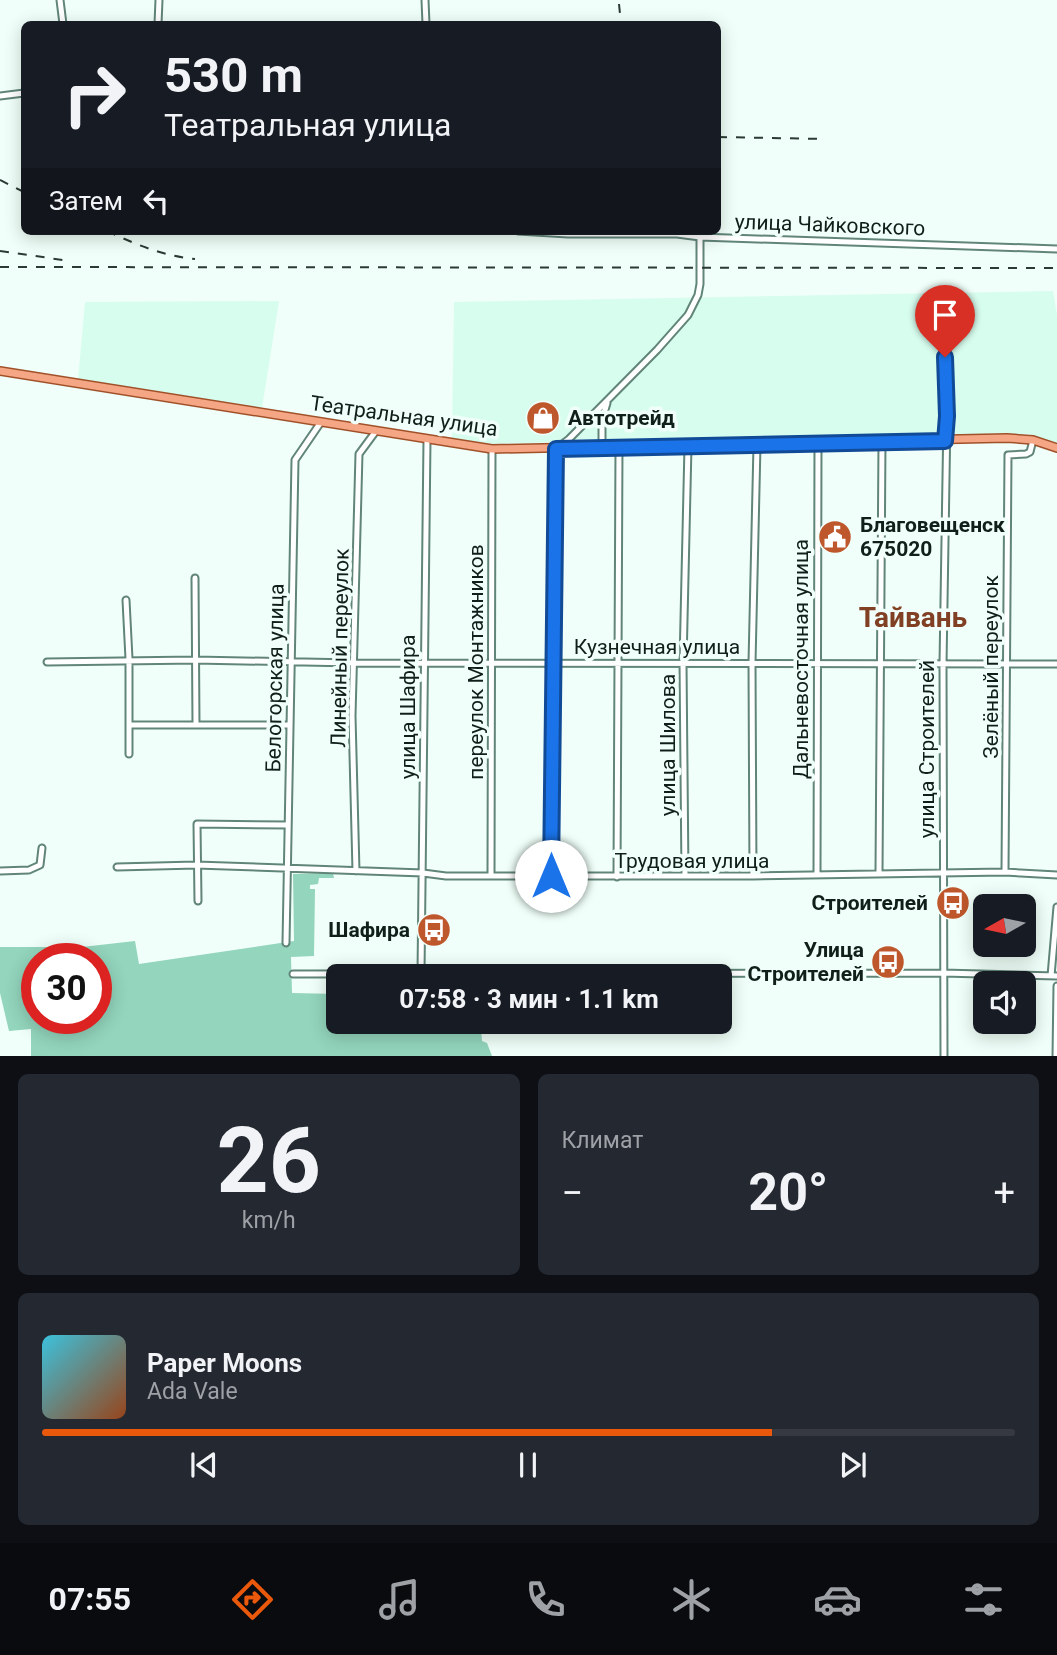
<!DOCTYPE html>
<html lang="ru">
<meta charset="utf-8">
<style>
body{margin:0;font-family:Roboto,sans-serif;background:#242831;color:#f1f3f6;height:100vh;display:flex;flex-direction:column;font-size:26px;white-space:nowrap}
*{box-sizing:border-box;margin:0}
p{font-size:23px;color:#9ea1a6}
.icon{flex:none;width:38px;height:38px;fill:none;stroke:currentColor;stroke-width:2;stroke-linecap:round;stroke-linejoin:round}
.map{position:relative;height:1056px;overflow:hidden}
.panel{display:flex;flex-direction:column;gap:18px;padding:18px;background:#0d0f14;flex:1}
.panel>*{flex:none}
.top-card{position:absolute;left:21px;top:21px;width:700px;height:214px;border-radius:10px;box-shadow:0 4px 18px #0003;background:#171b24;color:#f1f3f6;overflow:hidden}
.needle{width:46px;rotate:261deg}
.tools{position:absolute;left:973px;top:894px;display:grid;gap:14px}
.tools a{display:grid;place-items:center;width:63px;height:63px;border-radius:10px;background:#171b24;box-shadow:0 4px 18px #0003;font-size:35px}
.speed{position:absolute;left:21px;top:943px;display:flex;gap:14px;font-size:35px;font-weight:700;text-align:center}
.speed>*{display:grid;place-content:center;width:91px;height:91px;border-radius:50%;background:#171b24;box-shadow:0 4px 18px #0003;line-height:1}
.speed .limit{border:10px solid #d22;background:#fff;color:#111}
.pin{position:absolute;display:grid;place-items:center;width:60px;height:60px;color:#fff;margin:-72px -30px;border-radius:50% 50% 50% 0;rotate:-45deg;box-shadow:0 0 7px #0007}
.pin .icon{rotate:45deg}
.me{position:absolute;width:77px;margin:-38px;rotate:0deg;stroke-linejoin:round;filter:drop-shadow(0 0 5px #0008)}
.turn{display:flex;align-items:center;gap:24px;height:147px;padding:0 28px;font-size:32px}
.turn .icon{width:91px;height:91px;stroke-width:2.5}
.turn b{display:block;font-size:49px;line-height:60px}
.then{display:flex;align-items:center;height:66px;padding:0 28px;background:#0003;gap:14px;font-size:26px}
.big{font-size:52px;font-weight:700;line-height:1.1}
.panel .widget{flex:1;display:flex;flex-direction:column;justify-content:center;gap:10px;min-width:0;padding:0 24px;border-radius:10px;background:#242831}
.panel .dial{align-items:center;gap:0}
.dial b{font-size:91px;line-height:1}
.song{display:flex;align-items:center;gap:21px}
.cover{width:84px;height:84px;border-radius:10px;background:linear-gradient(135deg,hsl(190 70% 55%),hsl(20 70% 35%))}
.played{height:7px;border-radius:4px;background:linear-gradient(90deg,#ea580c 75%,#363941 75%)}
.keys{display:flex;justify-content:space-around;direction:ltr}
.heat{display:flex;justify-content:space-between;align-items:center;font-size:38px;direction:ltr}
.panel .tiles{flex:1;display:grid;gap:18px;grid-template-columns:1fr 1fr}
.widget:last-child{grid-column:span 2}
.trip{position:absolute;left:326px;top:964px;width:406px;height:70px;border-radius:10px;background:#171b24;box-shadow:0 4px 18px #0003;font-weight:700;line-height:70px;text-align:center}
.menu{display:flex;height:112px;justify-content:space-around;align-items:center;background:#090b0e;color:#9ea1a6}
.menu .icon{width:49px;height:49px}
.menu .current{color:#ea580c}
.menu b{font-size:32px;color:#f1f3f6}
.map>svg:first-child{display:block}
</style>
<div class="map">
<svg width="1057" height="1057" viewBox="0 0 1057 1057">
<rect width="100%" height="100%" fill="#f0fff9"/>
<!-- built -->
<path fill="#d7fdee" d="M1053,291L1057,315V443L1028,434L747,437L488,444L452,438L454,302Z
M279,301L262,408L78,380L85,302Z"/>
<!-- forest -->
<path fill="#93d5bd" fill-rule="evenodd" d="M333,873L334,878H319L318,884L310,885V889H315L314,956L291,957L292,993L338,994V1022H486L485,1026L481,1028L482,1041L487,1043L492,1056H31V1029L9,1031L0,993V947H82L135,941L139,964L294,941L293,874ZM37,959H96V1018H37Z"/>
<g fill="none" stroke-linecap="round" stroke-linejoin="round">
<!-- minor casing -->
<g stroke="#618578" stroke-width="9">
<path id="minor" d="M60,0L63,24
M425,0L426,24
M158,24L159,0
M0,96L24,93
M518,231L568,234H677L700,237L1057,249
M602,448V420L607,403
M195,578L196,725
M126,600L129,659V754
M47,662L195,660L354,663L1057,664
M129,725H290
M117,867L196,865L423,873L446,876H753L1005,872L1057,875
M0,871L29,870L40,865L42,848
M356,871L352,716L359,454L376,431
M1005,872L1008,455L1026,454L1030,452L1033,440
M879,873L882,442
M817,875L818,444
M491,876L492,449
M551,876L556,449L569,439L657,350L688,315L698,295L700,284V237
M685,876L683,663L688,446
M753,876L752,663L757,445
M617,877L619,448
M198,901L197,824L288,825
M286,943L295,460L321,422
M293,974L943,973L1057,976
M421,974L427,440
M1051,976L1057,907
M944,1057L943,664L947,416L945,357
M1056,1057L1057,986"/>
</g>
<!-- major casing -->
<g stroke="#a1512a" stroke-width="10">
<path id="major" d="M0,371L492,449L1007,438L1033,440L1057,448"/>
</g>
<!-- minor -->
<use href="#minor" stroke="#fff" stroke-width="5"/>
<!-- major -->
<use href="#major" stroke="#f5a785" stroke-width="7"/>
<!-- rail -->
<path stroke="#2b3a34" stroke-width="2" stroke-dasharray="9 9" stroke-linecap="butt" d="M619,4L621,24
M718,137L824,139
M0,180L24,192
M107,231C137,245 163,256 195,259
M0,251L63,260
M0,267L1057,268"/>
</g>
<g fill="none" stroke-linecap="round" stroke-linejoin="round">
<!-- route casing -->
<g stroke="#114b97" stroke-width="18">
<path id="route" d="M551,876L556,449L945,441L947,416L945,357"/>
</g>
<!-- route -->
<use href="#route" stroke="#1a73e8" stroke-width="12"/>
</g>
<!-- icons -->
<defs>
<g id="shop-disc" transform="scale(1.75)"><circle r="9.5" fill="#be572c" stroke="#f0fff9"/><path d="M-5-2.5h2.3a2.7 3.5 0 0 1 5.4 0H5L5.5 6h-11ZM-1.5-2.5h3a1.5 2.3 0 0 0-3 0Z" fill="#fff"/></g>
<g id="civic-disc" transform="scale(1.75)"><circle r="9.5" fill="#be572c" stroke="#f0fff9"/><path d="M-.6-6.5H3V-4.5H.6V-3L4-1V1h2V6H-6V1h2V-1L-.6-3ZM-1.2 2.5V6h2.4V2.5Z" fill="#fff"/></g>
<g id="bus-disc" transform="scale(1.75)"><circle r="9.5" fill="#be572c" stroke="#f0fff9"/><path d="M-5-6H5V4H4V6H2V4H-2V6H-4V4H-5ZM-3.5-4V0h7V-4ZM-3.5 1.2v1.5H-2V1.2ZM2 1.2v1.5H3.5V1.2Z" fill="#fff"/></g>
</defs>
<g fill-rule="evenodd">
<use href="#shop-disc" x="543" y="418"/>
<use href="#civic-disc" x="835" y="537"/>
<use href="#bus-disc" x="953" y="903"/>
<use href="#bus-disc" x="434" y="930"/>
<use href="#bus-disc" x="888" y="962"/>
</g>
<g text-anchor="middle" stroke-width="7" stroke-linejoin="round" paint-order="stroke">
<!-- street labels -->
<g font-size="21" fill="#111f1a" stroke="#f0fff9">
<text transform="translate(830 225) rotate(2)" y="7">улица Чайковского</text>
<text transform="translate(404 416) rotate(8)" y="7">Театральная улица</text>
<text x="657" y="654">Кузнечная улица</text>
<text transform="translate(340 648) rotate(-89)" y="7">Линейный переулок</text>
<text transform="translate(801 659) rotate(-90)" y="7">Дальневосточная улица</text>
<text transform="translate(476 662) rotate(-90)" y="7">переулок Монтажников</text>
<text transform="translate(991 667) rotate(-90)" y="7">Зелёный переулок</text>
<text transform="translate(275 678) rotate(-89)" y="7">Белогорская улица</text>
<text transform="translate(408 707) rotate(-90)" y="7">улица Шафира</text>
<text transform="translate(668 745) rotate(-90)" y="7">улица Шилова</text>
<text transform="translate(927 749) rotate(-90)" y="7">улица Строителей</text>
<text x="692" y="868">Трудовая улица</text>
</g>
<!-- poi labels -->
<g font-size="21" font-weight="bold" fill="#111f1a" stroke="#f0fff9" text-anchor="end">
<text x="568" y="425" text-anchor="start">Автотрейд</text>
<text x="860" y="532" text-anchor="start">Благовещенск<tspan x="860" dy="24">675020</tspan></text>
<text x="928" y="910">Строителей</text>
<text x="410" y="937">Шафира</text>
<text x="864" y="957">Улица<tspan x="864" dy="24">Строителей</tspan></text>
</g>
<!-- district labels -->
<g font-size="28" font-weight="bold" fill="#813f23" stroke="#f0fff9">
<text x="913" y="627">Тайвань</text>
</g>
</g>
</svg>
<div class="tools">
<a><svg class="needle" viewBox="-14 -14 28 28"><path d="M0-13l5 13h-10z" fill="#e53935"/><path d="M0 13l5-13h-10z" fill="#9ea1a6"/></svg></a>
<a><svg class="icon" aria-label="sound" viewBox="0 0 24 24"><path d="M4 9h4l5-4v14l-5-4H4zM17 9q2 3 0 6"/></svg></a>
</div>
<div class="speed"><div class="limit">30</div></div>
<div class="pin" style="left:945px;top:357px;background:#d93025"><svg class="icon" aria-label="arrive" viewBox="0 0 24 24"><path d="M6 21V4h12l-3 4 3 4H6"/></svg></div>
<svg class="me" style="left:551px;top:876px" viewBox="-20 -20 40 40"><circle r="19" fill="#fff"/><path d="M0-13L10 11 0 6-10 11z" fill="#1a73e8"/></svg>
<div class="trip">07:58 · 3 мин · 1.1 km</div>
<div class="top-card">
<div class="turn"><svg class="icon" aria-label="right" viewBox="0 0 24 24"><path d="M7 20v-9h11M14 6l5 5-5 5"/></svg><div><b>530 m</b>Театральная улица</div></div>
<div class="then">Затем<svg class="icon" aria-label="left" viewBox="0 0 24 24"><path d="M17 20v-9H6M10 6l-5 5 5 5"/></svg></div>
</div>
</div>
<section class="panel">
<div class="tiles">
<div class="widget dial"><b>26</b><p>km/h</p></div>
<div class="widget"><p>Климат</p>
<div class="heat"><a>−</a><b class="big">20°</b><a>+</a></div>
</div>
<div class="widget">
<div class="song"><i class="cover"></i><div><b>Paper Moons</b><p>Ada Vale</p></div></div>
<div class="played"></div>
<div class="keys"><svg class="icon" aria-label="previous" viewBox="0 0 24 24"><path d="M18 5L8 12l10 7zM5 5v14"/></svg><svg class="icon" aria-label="pause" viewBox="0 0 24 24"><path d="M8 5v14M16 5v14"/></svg><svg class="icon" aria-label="next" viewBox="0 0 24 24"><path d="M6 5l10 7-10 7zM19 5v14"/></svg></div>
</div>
</div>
</section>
<nav class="menu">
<b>07:55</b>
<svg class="icon current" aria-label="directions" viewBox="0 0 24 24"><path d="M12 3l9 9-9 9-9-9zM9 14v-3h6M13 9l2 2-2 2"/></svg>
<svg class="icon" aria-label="music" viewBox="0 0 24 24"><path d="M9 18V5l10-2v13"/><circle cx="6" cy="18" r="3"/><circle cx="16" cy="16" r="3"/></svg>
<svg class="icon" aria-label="phone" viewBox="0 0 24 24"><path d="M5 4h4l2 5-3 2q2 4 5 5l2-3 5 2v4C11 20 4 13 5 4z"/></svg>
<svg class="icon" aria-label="climate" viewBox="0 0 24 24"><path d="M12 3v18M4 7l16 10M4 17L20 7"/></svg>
<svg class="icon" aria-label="car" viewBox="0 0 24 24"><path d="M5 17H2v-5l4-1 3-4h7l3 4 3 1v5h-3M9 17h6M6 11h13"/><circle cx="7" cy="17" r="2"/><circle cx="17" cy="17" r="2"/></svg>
<svg class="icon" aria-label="filters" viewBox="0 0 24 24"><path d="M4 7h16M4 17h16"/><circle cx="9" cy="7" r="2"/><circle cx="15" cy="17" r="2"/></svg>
</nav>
